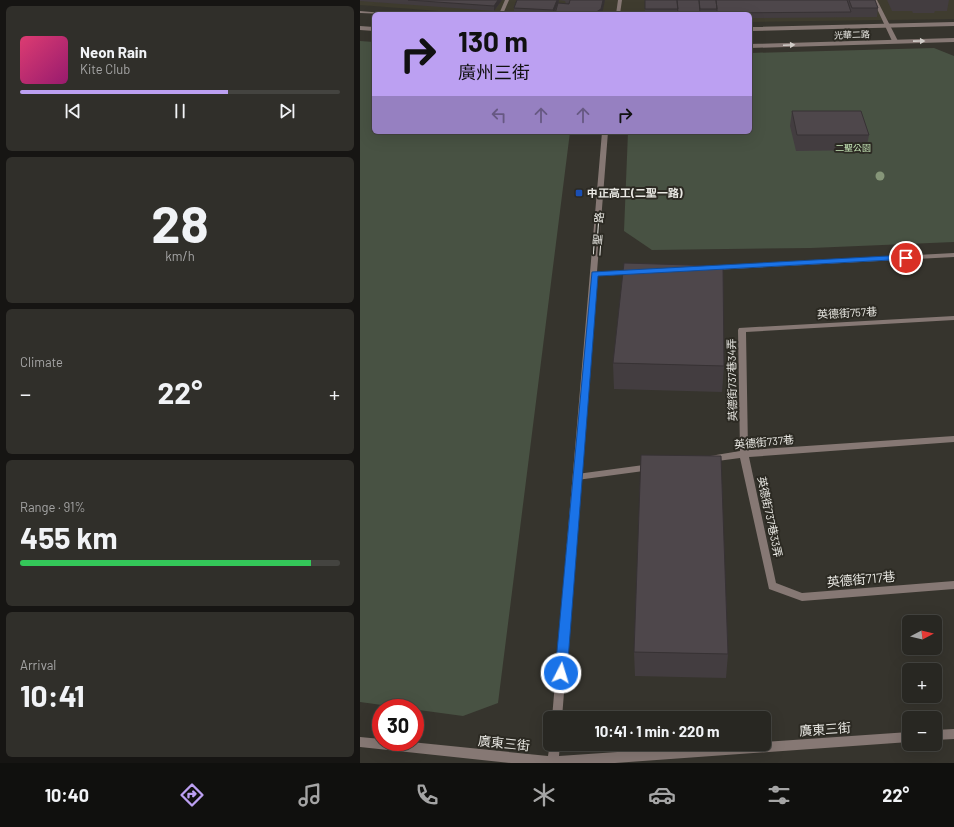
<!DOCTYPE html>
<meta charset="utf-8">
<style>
body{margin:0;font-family:Barlow,"Noto Sans TC",sans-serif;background:#302f2a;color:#f1f3f6;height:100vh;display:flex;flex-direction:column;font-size:15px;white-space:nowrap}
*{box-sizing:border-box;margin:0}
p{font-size:13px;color:#a5a5a5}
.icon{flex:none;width:22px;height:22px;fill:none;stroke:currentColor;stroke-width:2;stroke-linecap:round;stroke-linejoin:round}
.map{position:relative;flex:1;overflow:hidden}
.drawer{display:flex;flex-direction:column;gap:6px;padding:6px;background:#161513;width:360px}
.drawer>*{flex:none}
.top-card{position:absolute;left:12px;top:12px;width:380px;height:122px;border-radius:6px;box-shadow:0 4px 16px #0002,0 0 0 1px #444440;background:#bca0f2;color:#111;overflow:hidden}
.needle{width:26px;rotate:83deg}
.buttons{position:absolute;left:542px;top:615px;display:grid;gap:8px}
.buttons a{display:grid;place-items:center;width:40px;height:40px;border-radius:6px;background:#282722;box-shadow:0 4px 16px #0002,0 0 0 1px #444440;font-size:20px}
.speed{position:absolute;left:12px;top:699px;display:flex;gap:8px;font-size:20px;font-weight:700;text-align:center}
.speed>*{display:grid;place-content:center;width:52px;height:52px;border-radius:50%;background:#282722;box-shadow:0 4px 16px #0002,0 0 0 1px #444440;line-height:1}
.speed .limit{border:6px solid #d22;background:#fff;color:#111}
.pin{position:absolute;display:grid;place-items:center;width:34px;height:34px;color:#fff;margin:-17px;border:2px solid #fff;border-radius:50%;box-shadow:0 1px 4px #0007}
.me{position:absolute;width:44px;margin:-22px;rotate:5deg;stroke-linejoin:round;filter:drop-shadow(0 0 3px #0008)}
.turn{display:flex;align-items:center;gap:14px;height:84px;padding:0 20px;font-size:18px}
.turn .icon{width:52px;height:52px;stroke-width:2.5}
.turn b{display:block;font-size:28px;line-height:34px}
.lanes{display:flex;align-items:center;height:38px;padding:0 20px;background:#0003;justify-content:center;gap:20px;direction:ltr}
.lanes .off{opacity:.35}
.big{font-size:30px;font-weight:700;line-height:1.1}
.drawer .tile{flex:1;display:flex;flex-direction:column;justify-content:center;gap:6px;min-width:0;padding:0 14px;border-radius:6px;background:#302f2a}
.drawer .dial{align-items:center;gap:0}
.dial b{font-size:52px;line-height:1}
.song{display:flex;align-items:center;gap:12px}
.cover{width:48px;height:48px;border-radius:6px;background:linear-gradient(135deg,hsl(340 70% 55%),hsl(320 70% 35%))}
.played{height:4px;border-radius:2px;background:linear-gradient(90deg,#bca0f2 65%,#444440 65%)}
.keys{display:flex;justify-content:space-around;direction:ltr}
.heat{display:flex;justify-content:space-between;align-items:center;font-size:22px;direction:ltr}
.charge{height:6px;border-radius:3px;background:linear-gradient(90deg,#34c759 91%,#444440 0)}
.trip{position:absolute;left:183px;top:711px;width:228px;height:40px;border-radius:6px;background:#282722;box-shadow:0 4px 16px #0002,0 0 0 1px #444440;font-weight:700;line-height:40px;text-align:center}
.menu{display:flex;height:64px;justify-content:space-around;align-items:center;background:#10100e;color:#a5a5a5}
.menu .icon{width:28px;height:28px}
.menu .current{color:#bca0f2}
.menu b{font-size:18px;color:#f1f3f6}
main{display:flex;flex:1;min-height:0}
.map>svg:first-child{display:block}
</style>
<main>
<section class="drawer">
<div class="tile">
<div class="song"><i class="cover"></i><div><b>Neon Rain</b><p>Kite Club</p></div></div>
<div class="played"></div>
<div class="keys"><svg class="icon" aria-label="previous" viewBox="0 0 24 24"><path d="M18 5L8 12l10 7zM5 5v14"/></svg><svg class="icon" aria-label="pause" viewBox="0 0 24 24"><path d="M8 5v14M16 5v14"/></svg><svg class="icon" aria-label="next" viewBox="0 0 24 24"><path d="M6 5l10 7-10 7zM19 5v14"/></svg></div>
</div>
<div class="tile dial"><b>28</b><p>km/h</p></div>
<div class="tile"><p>Climate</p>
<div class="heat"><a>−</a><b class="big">22°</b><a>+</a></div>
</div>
<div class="tile"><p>Range · 91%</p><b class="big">455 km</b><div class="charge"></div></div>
<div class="tile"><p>Arrival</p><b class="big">10:41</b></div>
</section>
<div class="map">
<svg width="594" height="763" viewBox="0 0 594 763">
<rect width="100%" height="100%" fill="#36342d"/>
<!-- built -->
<path fill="#3f3c2f" d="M0,0H594V19L390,22V14H118L0,5Z"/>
<!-- green -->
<path fill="#485243" d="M0,41L14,42V132H210L138,703L103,716L0,702Z
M574,48L594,56V242L451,248L292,250L264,231L268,132H390V53Z"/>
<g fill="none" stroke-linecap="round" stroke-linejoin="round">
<!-- service -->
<path fill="#867874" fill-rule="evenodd" d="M145,0H149L143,14H139Z
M594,316V320L386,332L388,450L594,436V442L389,457L416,583L442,593L594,581V589L442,601L409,589L380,458L350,462L347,461L346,459L347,457L350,456L380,451L378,330L379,328Z
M291,464L294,465L295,467L294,469L291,470L217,480L214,479L213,477L214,475L217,474Z"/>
<!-- minor -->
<path fill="#867874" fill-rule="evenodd" d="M258,0H262L260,14H256Z
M513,0H517L538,41L537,42L532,41Z
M242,132H248L237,272L274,270L278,272L274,274L237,276L202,718H192Z
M594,253V257L353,270L349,268L353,266Z
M594,729V739L575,740V730Z
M549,732V742L255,763H151L0,747V737L21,739V742H51L188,756L190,743V744H200L199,756L374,744H404V742Z"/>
<!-- tertiary -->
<path fill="#867874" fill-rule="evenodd" d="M0,11L23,13L25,14L0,13Z
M594,22V26L390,31V27Z
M0,26L14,27V31L0,30Z
M594,38V42L390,48V44Z"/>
</g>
<!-- trees -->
<circle fill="#869679" cx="520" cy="176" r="4.5"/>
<!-- wall -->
<path fill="#433d40" d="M0,0H142L134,11L0,1Z
M157,0H199V1L194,14L154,13V8Z
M199,0H245L206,4L205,1Z
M285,0H515L518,8L517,17L390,18V14H285Z
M527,0H589L587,11H575L574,13H553L552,11H532Z
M432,111L509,135L506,150L436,151L430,126Z
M253,363L364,366L362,392L254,389Z
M274,652L368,654L366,678L275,676Z"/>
<!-- shaded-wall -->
<path fill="#373234" d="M138,0H142L134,11V6Z
M197,0H199V1L193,14V10Z
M243,0H245L242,14H233Z"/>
<!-- building -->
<path fill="#4e474b" stroke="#373234" d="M48,0H138L134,6Z
M157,0H197L193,10L154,8Z
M210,0H243L241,9L233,14H195L198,3L209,4Z
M285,0H317L318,9H285Z
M317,0H339L340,14H318Z
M339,0H356L357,9H340Z
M356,0H487L491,12L357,13V9Z
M489,0H515L518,8H492Z
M432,111H501L509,135H437Z
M264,263L363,266L364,366L253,363Z
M281,455L361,456L368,654L274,652Z"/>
<!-- one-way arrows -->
<defs><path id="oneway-solid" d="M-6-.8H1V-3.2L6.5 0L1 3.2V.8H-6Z"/></defs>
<g fill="#d0ccc7">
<use href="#oneway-solid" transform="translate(559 41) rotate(-1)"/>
<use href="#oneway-solid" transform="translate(429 45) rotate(-2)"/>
</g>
<!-- route -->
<path fill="#1a73e8" stroke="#114b97" d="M546,255L549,256V259L238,276L207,673L205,677L201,678L197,677L195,673L232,272Z"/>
<!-- markers -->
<rect fill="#1a4fb4" stroke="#2c2a23" stroke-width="1.5" x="215" y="189" width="8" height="8" rx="2"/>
<g text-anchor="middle" stroke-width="4" stroke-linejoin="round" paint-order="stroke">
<!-- far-street labels -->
<g font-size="9" fill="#e9e8e3" stroke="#2c2a23">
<text transform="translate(492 35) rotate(-2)" y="3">光華二路</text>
</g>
<!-- far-park labels -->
<g font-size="9" fill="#c7e7b8" stroke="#2c2a23">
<text x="493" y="151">二聖公園</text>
</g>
<!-- poi labels -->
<g font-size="11" font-weight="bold" fill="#e9e8e3" stroke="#2c2a23" text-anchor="start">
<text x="227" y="197">中正高工(二聖一路)</text>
</g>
<!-- street labels -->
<g font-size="11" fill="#e9e8e3" stroke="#2c2a23">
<text transform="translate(238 234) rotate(-86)" y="4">二聖一路</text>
<text transform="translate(487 313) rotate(-3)" y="4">英德街757巷</text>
<text transform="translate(372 380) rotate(-91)" y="4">英德街737巷34弄</text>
<text transform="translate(404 442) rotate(-5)" y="4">英德街737巷</text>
<text transform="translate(410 517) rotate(78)" y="4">英德街737巷33弄</text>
</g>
<!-- near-street labels -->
<g font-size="13" fill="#e9e8e3" stroke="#2c2a23">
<text transform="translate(501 579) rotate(-5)" y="5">英德街717巷</text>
<text transform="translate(465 729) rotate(-4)" y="5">廣東三街</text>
<text transform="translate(144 743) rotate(6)" y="5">廣東三街</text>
</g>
</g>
</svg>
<div class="buttons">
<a><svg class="needle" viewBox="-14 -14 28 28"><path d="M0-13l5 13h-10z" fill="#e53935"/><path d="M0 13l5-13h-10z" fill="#a5a5a5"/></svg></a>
<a>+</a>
<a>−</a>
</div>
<div class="speed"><div class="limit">30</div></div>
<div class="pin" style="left:546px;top:258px;background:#d93025"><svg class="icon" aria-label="arrive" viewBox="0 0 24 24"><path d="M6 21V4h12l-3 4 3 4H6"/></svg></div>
<svg class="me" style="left:201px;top:673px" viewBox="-20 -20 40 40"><circle r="17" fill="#1a73e8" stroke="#fff" stroke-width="3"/><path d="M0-11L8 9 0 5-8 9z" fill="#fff"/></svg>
<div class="trip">10:41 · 1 min · 220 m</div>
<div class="top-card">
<div class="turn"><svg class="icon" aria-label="right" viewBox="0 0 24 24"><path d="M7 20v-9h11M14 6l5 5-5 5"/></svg><div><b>130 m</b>廣州三街</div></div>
<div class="lanes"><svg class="icon off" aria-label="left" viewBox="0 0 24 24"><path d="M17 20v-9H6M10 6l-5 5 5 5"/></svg><svg class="icon off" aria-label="ahead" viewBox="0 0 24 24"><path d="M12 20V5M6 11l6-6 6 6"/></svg><svg class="icon off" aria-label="ahead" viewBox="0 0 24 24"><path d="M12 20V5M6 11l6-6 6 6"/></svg><svg class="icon" aria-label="right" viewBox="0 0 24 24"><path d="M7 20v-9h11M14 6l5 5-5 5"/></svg></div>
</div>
</div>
</main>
<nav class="menu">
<b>10:40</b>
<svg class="icon current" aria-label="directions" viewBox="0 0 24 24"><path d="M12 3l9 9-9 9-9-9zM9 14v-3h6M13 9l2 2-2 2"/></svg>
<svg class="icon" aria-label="music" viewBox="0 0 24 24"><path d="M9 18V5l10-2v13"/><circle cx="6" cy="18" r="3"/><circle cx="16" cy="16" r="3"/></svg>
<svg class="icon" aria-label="phone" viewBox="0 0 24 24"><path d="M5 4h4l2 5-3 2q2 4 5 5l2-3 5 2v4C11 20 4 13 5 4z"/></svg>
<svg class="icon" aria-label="climate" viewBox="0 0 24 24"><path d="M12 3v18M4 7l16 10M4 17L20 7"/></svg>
<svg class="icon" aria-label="car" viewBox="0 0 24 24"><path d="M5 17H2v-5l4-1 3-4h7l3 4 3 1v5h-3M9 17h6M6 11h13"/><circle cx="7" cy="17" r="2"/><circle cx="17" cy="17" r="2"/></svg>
<svg class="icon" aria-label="filters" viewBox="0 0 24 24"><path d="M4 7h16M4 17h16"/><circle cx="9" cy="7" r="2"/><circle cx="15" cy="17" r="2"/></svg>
<b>22°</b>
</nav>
